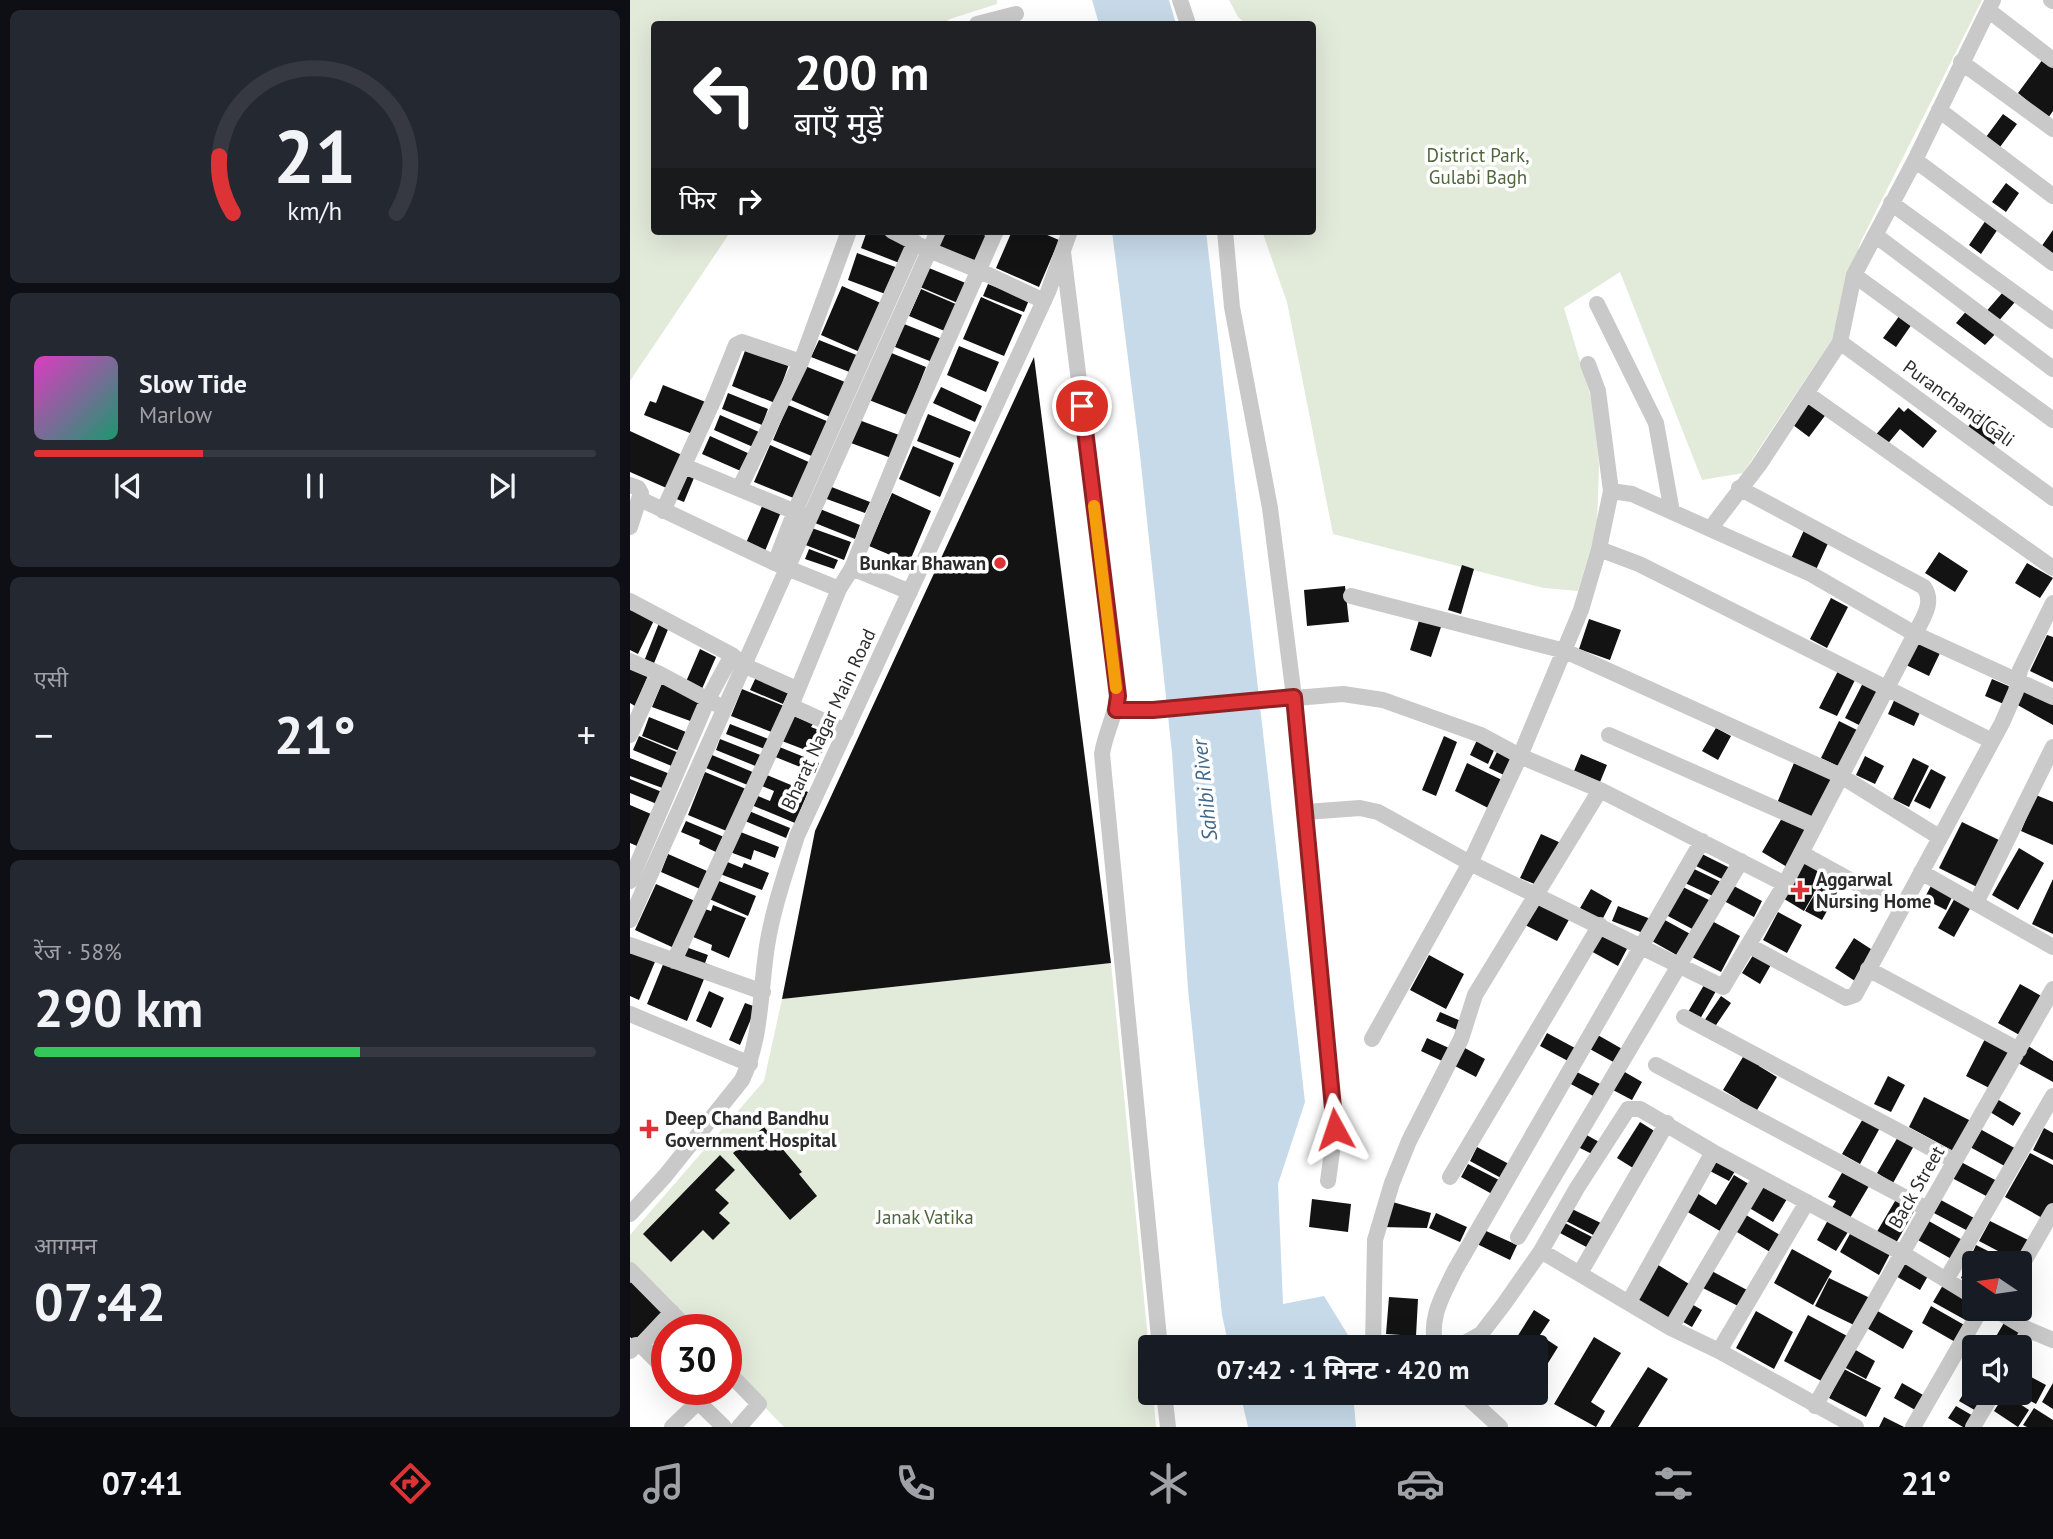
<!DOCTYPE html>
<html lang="hi">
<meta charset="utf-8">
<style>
body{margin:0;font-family:"PT Sans","Noto Sans Devanagari",sans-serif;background:#242831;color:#f1f3f6;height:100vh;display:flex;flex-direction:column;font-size:26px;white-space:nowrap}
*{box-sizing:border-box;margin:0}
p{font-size:23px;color:#9ea1a6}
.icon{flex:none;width:38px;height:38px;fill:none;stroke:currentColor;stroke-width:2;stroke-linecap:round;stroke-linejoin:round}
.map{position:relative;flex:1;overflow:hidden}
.panel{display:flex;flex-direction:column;gap:10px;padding:10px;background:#0d0f14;width:630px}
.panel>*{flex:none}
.hud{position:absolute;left:21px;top:21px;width:665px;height:214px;border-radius:7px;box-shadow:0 7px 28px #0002;background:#202124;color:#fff;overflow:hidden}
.needle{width:46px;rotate:283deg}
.fabs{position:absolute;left:1332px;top:1251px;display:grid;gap:14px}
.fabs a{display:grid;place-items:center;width:70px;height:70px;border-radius:7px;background:#171b24;box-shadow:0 7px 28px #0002;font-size:35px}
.speed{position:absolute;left:21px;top:1314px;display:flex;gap:14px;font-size:35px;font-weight:700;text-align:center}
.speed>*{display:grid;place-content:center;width:91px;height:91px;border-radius:50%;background:#171b24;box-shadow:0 7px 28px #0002;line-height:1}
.speed .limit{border:10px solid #d22;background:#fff;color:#111}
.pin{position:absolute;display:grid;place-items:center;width:60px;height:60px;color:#fff;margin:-30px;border:4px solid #fff;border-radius:50%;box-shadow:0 2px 7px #0007}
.me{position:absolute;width:77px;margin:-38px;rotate:355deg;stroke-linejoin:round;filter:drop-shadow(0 0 5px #0008)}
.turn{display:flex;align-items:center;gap:24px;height:147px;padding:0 28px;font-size:32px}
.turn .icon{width:91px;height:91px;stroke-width:2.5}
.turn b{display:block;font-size:49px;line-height:60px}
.then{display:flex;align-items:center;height:66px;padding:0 28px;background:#0003;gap:14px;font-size:26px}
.big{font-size:52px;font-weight:700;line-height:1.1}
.panel .widget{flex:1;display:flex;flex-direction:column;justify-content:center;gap:10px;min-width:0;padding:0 24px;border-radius:10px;background:#242831}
.panel .dial{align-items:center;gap:0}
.dial svg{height:182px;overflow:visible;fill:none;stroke:#363941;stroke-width:7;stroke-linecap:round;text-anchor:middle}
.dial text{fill:#f1f3f6;stroke:none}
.song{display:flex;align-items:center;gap:21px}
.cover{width:84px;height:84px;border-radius:10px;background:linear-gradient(135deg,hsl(310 70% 55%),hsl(160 70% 35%))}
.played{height:7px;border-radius:4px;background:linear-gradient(90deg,#de3336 30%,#363941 30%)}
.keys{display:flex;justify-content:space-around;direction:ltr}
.heat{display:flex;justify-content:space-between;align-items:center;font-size:38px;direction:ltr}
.charge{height:10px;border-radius:5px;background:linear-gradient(90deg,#34c759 58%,#363941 0)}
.trip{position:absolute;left:508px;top:1335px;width:410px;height:70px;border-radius:7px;background:#171b24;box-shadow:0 7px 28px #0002;font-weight:700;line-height:70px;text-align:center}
.dock{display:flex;height:112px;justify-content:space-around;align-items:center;background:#090b0e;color:#9ea1a6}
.dock .icon{width:49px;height:49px}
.dock .active{color:#de3336}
.dock b{font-size:32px;color:#f1f3f6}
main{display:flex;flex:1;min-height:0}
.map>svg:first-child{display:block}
</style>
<main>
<section class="panel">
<div class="widget dial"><svg viewBox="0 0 100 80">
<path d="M14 69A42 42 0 1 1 86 69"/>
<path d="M14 69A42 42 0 0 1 8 44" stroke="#de3336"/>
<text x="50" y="56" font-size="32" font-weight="700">21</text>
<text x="50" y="72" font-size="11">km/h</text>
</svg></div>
<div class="widget">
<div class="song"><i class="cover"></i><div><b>Slow Tide</b><p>Marlow</p></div></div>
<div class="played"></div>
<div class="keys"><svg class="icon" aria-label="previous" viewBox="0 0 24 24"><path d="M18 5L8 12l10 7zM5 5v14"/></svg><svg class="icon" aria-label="pause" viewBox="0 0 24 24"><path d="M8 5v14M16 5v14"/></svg><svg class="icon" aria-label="next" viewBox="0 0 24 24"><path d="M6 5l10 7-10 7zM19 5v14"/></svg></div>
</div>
<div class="widget"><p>एसी</p>
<div class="heat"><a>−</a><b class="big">21°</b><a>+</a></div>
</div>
<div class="widget"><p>रेंज · 58%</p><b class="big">290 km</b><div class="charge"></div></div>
<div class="widget"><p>आगमन</p><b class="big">07:42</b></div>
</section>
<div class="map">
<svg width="1423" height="1427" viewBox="0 0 1423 1427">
<rect width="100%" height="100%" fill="#fff"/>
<!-- green -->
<path fill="#e2eada" d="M0,0H367V4L320,19L313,24H24V231H101L0,381Z
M599,0H1352L1230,243L1208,330L1113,473L1072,480L990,272L934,308L962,401L969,464L967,527L948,591L914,588L703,534L657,302L632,231H682V24H616L608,17Z
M481,963L520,1360V1393H523L526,1427H154L96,1367V1330H61L0,1266V1235L134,1081L152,999Z"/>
<!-- water -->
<path fill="#c7dae9" d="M462,0H539L546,24H469Z
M482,231H576L675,1102L648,1184L653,1304L694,1296L718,1335L719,1347H599L592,1315L558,989L542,753L509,446Z
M610,1393H723L726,1427H618Z"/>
<!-- building -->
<path fill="#131313" d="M1413,59L1423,66V111L1418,118L1388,93Z
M1373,114L1387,124L1370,147L1356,137Z
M1376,183L1389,193L1376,212L1362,202Z
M1358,217L1370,226L1351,254L1339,245Z
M1423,230V256L1411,247Z
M237,231H251L281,243L272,264L231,248Z
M314,231H343L359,237L349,264L307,248Z
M382,231H408L429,240L409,287L366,268Z
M227,253L268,268L258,295L218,280Z
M299,268L338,284L330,304L290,287Z
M358,284L399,300L394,312L353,296Z
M212,286L253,304L232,353L191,335Z
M291,289L328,305L317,332L279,316Z
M1373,292L1385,302L1366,324L1354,314Z
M351,297L392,315L374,356L333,339Z
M1339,308L1368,331L1355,345L1326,323Z
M1270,315L1282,324L1266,347L1253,338Z
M274,324L312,339L302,362L265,347Z
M189,340L229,356L222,373L181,357Z
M329,346L369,362L356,392L317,375Z
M116,348L159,364L145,403L102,386Z
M259,352L296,367L277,415L239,400Z
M404,357L481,963L152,999L185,831Z
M175,366L215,382L200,417L161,400Z
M33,385L78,403L65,435L14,415L20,401L26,403Z
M311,387L352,406L345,422L303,403Z
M98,393L138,409L132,425L92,409Z
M1177,398L1197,413L1179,437L1159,422Z
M158,405L199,422L184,457L143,440Z
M1269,407L1274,412L1278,408L1307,431L1293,448L1270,429L1255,447L1244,437Z
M1350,410L1376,428L1360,450L1335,431Z
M298,414L341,432L330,458L287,441Z
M90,415L129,432L123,447L84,430Z
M229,420L269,435L261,458L221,443Z
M0,431L54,456L41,490L0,472Z
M80,436L120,454L113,472L72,454Z
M140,445L181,463L166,499L124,482Z
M283,446L324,463L310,497L269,479Z
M55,469L66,473L54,502L44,498Z
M199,486L240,502L235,513L194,498Z
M262,493L301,511L279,563L239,546Z
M133,504L151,512L135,551L116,543Z
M190,509L230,525L225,539L185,523Z
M179,527L221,542L214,560L173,544Z
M1175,528L1200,539L1184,574L1159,563Z
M179,549L208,560L204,569L175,559Z
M1309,552L1338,571L1325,592L1295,573Z
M1397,563L1423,578L1410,598L1385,583Z
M832,565L844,569L831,614L818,610Z
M715,586L719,622L677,626L674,590Z
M1201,598L1218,607L1197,648L1180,639Z
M0,610L26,616L8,654L0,650Z
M791,614L813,621L801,657L780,650Z
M959,619L991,630L980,660L949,649Z
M29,623L39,627L22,668L13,664Z
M1417,635L1423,637V682L1400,671Z
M1287,642L1310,653L1299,676L1276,665Z
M70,649L86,657L71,691L55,684Z
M0,663L20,671L5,706L0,703Z
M1209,669L1226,678L1207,716L1189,708Z
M126,677L159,691L153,704L120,690Z
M1362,679L1383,688L1376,705L1355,696Z
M1234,681L1251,690L1233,727L1215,718Z
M32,683L72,698L63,722L22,707Z
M1393,686L1423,705V725L1384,703Z
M112,689L154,706L144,733L101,716Z
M1266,696L1292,708L1284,726L1258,714Z
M161,715L183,724L181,727L199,734L191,756L152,741Z
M19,717L56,732L49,751L12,736Z
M1209,721L1229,731L1212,768L1191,758Z
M100,724L141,740L137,750L96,734Z
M1086,728L1101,736L1088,760L1072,751Z
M9,736L49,753L44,767L3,750Z
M814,736L827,742L806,796L792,790Z
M90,739L133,756L128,767L86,750Z
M847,740L865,748L858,764L840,755Z
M147,746L189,763L185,773L143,756Z
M868,750L885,758L876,776L859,768Z
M951,754L977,765L970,782L944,771Z
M82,755L125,773L120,786L76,768Z
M1235,756L1254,766L1245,784L1226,775Z
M0,758L40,774L35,789L0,776Z
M1283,758L1299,766L1279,807L1263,799Z
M837,763L874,781L860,809L825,791Z
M1164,763L1205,781L1188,820L1147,803Z
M1301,769L1316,777L1300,809L1284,801Z
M75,772L116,789L99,832L58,815Z
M132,773L178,792L165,823L119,804L123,794L140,801L144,791L127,784Z
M0,779L32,792L27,804L0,793Z
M1406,795L1423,802V845L1391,831Z
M0,805L21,814L7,846L0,843Z
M119,811L160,828L156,838L115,821Z
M1155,813L1180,829L1157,867L1132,852Z
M56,821L94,837L88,853L69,844L70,840L51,832Z
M1332,822L1371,841L1349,888L1309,868Z
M108,831L149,847L145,858L124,850L121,860L100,852Z
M911,834L931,843L907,885L890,878Z
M1389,848L1414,863L1388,910L1362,895Z
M1070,853L1100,868L1094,880L1064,865Z
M38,854L77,871L70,889L31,872Z
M1173,857L1197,871L1174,911L1151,897Z
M95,861L112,868L114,863L139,873L132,890L90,874Z
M1062,868L1093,883L1087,898L1055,883Z
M1198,871L1214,880L1192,920L1175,911Z
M84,879L126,896L118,916L77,898Z
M1423,879V934L1402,924Z
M1303,882L1324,893L1316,910L1294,899Z
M26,884L65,901L44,948L5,930Z
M1102,885L1132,901L1124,917L1094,901Z
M1051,886L1081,901L1066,931L1036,915Z
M961,889L982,901L972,920L950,908Z
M1326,896L1342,905L1324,937L1308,928Z
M911,901L941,916L927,941L895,925Z
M83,905L116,918L99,958L81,950L82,945L61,936L72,908L81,911Z
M988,906L1023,920L1018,935L982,921Z
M1148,912L1172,925L1157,953L1133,940Z
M1033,919L1064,936L1052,958L1020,940Z
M1080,920L1110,936L1091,972L1062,957Z
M970,930L999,945L988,966L959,950Z
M1224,938L1244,951L1225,981L1205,968Z
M0,946L27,957L9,1000L0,996Z
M53,946L78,955L75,963L90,969L48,958Z
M1125,952L1142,963L1130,984L1112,973Z
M799,955L834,974L816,1009L780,990Z
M34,962L74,979L57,1021L17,1004Z
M1390,984L1415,998L1393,1037L1368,1023Z
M1074,985L1086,991L1070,1019L1058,1012Z
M79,991L94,998L81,1028L66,1021Z
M1091,996L1101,1003L1084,1028L1074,1021Z
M115,1003L126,1007L110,1045L99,1040Z
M810,1012L831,1021L827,1030L806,1021Z
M917,1033L945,1048L938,1061L910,1046Z
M966,1034L994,1050L987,1064L958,1048Z
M1357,1035L1386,1049L1365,1091L1336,1076Z
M797,1038L819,1048L812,1061L791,1051Z
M1398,1046L1423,1061V1082L1388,1063Z
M833,1047L855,1059L846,1077L823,1065Z
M1116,1052L1132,1062L1129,1066L1147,1077L1124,1115L1107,1105L1110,1100L1093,1090Z
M943,1070L974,1086L967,1098L937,1082Z
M993,1071L1012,1082L1002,1100L983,1090Z
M1258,1076L1275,1085L1261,1112L1244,1104Z
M1294,1097L1343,1122L1327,1153L1279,1127Z
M1367,1099L1391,1113L1383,1126L1360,1112Z
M1234,1117L1251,1126L1230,1164L1212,1154Z
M1010,1122L1026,1132L1003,1168L987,1158Z
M134,1127L172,1172L169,1174L187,1196L160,1220L103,1153Z
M1414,1128L1423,1133V1160L1403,1150Z
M1350,1129L1390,1151L1380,1169L1340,1147Z
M953,1133L971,1143L964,1155L946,1146Z
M1269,1135L1285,1144L1263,1183L1247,1173Z
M847,1147L879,1164L871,1178L840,1161Z
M1400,1153L1423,1165V1204L1414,1219L1375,1197Z
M90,1155L105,1170L85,1190L99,1203L89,1213L100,1223L83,1240L73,1230L41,1262L13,1234Z
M1086,1160L1105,1171L1099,1181L1080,1171Z
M1331,1162L1369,1182L1360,1198L1322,1178Z
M838,1164L869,1180L862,1194L831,1177Z
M1216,1166L1242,1181L1220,1218L1202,1208L1206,1201L1198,1197Z
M1104,1175L1122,1186L1095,1234L1056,1211L1067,1193L1086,1205Z
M1129,1182L1157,1199L1143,1222L1116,1206Z
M1268,1196L1287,1206L1265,1245L1245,1235Z
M682,1199L721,1204L718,1232L679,1227Z
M1309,1199L1344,1218L1338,1231L1302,1212Z
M759,1201L801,1213L797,1228L751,1227Z
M942,1209L975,1225L969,1238L936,1221Z
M1111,1212L1150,1235L1140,1252L1102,1229Z
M806,1213L837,1227L830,1242L799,1228Z
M1198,1220L1218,1232L1206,1251L1187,1240Z
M1297,1220L1336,1242L1325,1261L1286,1239Z
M1360,1221L1398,1240L1387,1261L1349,1241Z
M935,1223L968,1240L962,1250L930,1233Z
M854,1230L887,1245L880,1260L847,1244Z
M1221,1232L1260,1254L1249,1275L1210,1252Z
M1346,1245L1384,1264H1344V1285L1331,1278Z
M1162,1249L1202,1271L1183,1305L1144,1283Z
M1272,1261L1298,1276L1290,1290L1264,1275Z
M1025,1263L1064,1287L1041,1324L1002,1300Z
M1078,1269L1117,1290L1108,1306L1069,1286Z
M7,1277L37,1308L4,1341L0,1337V1283Z
M1199,1278L1242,1299L1228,1327L1185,1306Z
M1313,1285L1344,1303L1339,1322L1303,1302Z
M759,1297L788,1299L786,1336L756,1334Z
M1058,1302L1072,1310L1062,1327L1048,1319Z
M1301,1306L1336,1326L1327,1343L1292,1323Z
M1244,1309L1283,1331L1273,1349L1235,1327Z
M904,1310L920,1320L910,1335L928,1347L905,1384V1348H880Z
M1126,1311L1163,1332L1144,1369L1106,1348Z
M1178,1315L1219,1337L1195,1383L1154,1361Z
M1375,1321L1395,1333L1386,1348H1365L1361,1345Z
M964,1337L991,1353L961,1402L975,1411L966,1427L924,1404Z
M1222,1348L1245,1361L1236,1379L1212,1366Z
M1018,1367L1038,1379L1008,1427H980Z
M1214,1369L1251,1388L1236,1417L1199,1398Z
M1390,1371L1416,1385L1406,1404L1390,1395Z
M1272,1383L1295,1396L1287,1411L1264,1398Z
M1423,1383V1409L1412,1402Z
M1338,1386L1344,1389V1393L1357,1397L1348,1412L1329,1401Z
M761,1393H791L790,1398L761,1395Z
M1375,1394L1399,1410L1388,1427L1364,1411Z
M1326,1406L1345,1417L1339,1427H1333L1318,1418Z
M1404,1408L1423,1420V1427H1397L1393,1425Z
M1254,1417L1274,1427H1249Z"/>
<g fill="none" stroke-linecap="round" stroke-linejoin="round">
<!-- minor -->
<path stroke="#c9c9c9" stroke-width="16" d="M550,0L558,24
M1421,0L1423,1
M1358,10L1423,60
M347,24L386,14
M1331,62L1423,129
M1309,110L1423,196
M1285,160L1423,263
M1261,203L1423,321
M262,231L299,250L348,270L414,301
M595,231L602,307L640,508L664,697L705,1129L698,1181
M1245,235L1423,369
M433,252L488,696C485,716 475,734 472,754L530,1348
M1224,275L1423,420
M967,304L1026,423L1042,512
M1210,342L1423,498
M1176,393L1423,568
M54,466L175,516
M0,485L8,488L11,493L0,527
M110,487L171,362L219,231
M981,491L1002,494L1181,574L1285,634L1423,697
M10,499L145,563L209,589
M33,511L85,397L106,345L112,342L171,362
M1080,529L1129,465L1210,342L1224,275L1285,160L1363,0
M969,549L1009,564L1362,741
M145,563L165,511L285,242
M222,568L280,592
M721,596L935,651L1211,776L1309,837
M0,601L102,655L113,665L167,689
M0,661L28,673L86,704
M161,706L216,731
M486,710H523L713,694L753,700L851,735L890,756L970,790L1155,884
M0,735L28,673
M979,735L1185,826
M676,812L730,808L748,812L840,863L1093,987L1155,884L1285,634C1292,619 1305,603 1294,587L1109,488
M1171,853L1271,908
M1291,872L1423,947
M0,881L78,699L102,655
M1346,903L1423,747
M0,920L308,231
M0,945L133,992
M1118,945L1216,998L1225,995L1372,723L1386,691L1390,670L1423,603
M44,961L161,706L209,589L222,568L284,416L366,231
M1238,969L1389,1050
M0,1014L120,1064
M1054,1017L1325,1161
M742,1039L840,863L890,756L951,610L969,549L981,491L968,391L958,364
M1026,1065L1297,1209
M820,1177L970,925
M0,1214L35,1176L112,1080C132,1038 130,991 137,946C143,908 156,872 167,836L418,292L440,231
M888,1237L1111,861
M911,1251L1041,1328L1089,1351L1226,1427
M1390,1268L1423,1211
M0,1270L59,1330
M950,1273L1037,1123
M1316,1280L1423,1096
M999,1302L1083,1152L1272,1253L1344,1297
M1364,1309L1399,1330L1423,1340
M1041,1328L1130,1178
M11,1345L42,1312
M743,1348L745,1240L762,1183L779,1141L831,1039L845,995L970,790
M806,1348C798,1318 813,1295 825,1270L1072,841
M826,1348L851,1334L874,1304L911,1251L947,1188L998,1109H1010L1083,1152
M1389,1348L1399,1330
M0,1351L6,1345H11L37,1371
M1089,1351L1177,1202
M96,1370L129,1404L109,1427
M56,1390L94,1427
M534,1393L538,1427
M833,1393L870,1427
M742,1394V1393
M1185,1406L1423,989
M42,1427L68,1402
M1283,1427L1351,1309
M1343,1427L1363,1393"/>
</g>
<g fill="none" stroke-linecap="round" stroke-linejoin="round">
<!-- route casing -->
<g stroke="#902123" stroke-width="18">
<path id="route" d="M452,406L488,696L486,710H523L664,697L705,1129"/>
</g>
<!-- route -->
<use href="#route" stroke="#de3336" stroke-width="12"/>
<!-- slow -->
<path stroke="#f59e0b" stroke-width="12" d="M464,506L486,688"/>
</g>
<!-- markers -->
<g fill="#de3336" stroke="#fff" stroke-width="2.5">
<circle cx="370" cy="563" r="7"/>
<path d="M1166.5 879.5h7v7h7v7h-7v7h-7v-7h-7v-7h7z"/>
<path d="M15.5 1118.5h7v7h7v7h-7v7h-7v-7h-7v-7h7z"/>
</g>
<g text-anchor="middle" stroke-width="7" stroke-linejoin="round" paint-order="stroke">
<!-- park labels -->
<g font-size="19" fill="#4d663c" stroke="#fff">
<text x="848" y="162">District Park,<tspan x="848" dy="22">Gulabi Bagh</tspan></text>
<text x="295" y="1224">Janak Vatika</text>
</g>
<!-- street labels -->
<g font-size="19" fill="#2c2c2c" stroke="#fff">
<text transform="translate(1329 403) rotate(36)" y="7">Puranchand Gali</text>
<text transform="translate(198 719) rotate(-65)" y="7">Bharat Nagar Main Road</text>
<text transform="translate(1286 1187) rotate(-60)" y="7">Back Street</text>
</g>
<!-- poi labels -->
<g font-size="19" font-weight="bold" fill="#2c2c2c" stroke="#fff" text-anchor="start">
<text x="356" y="570" text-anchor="end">Bunkar Bhawan</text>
<text x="1186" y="886">Aggarwal<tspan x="1186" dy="22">Nursing Home</tspan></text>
<text x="35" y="1125">Deep Chand Bandhu<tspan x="35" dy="22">Government Hospital</tspan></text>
</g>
<!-- water labels -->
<g font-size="21" font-style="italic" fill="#3e698b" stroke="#fff">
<text transform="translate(575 790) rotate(-96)" y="7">Sahibi River</text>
</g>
</g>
</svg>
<div class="fabs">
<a><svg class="needle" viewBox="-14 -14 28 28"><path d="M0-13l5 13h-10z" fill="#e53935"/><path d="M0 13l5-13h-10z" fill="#9ea1a6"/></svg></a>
<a><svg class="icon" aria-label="sound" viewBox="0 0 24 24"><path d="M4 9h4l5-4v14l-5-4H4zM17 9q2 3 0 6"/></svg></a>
</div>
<div class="speed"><div class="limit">30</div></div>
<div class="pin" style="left:452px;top:406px;background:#d93025"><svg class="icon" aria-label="arrive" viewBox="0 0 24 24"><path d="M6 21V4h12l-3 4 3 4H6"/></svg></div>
<svg class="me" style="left:705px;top:1129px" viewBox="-20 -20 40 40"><path d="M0-17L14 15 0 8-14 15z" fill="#de3336" stroke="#fff" stroke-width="4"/></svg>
<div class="trip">07:42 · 1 मिनट · 420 m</div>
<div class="hud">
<div class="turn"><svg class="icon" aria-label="left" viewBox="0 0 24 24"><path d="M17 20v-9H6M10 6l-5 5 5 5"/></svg><div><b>200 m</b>बाएँ मुड़ें</div></div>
<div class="then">फिर<svg class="icon" aria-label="right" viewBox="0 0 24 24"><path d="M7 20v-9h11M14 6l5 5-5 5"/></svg></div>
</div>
</div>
</main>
<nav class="dock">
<b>07:41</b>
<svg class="icon active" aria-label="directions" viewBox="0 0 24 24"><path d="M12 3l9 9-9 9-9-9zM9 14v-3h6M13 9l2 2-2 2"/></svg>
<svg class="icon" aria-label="music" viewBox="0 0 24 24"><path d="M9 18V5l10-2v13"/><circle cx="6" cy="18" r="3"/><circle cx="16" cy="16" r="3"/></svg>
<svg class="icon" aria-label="phone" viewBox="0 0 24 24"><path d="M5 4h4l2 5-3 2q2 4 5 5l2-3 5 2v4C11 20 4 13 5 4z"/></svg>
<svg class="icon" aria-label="climate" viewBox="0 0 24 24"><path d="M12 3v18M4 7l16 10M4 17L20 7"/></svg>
<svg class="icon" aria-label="car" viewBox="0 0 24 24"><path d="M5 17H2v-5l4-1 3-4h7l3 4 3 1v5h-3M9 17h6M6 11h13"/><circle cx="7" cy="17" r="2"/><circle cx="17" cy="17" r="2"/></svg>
<svg class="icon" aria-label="filters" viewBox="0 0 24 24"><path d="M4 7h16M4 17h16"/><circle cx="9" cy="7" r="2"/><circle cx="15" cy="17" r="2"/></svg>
<b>21°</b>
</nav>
